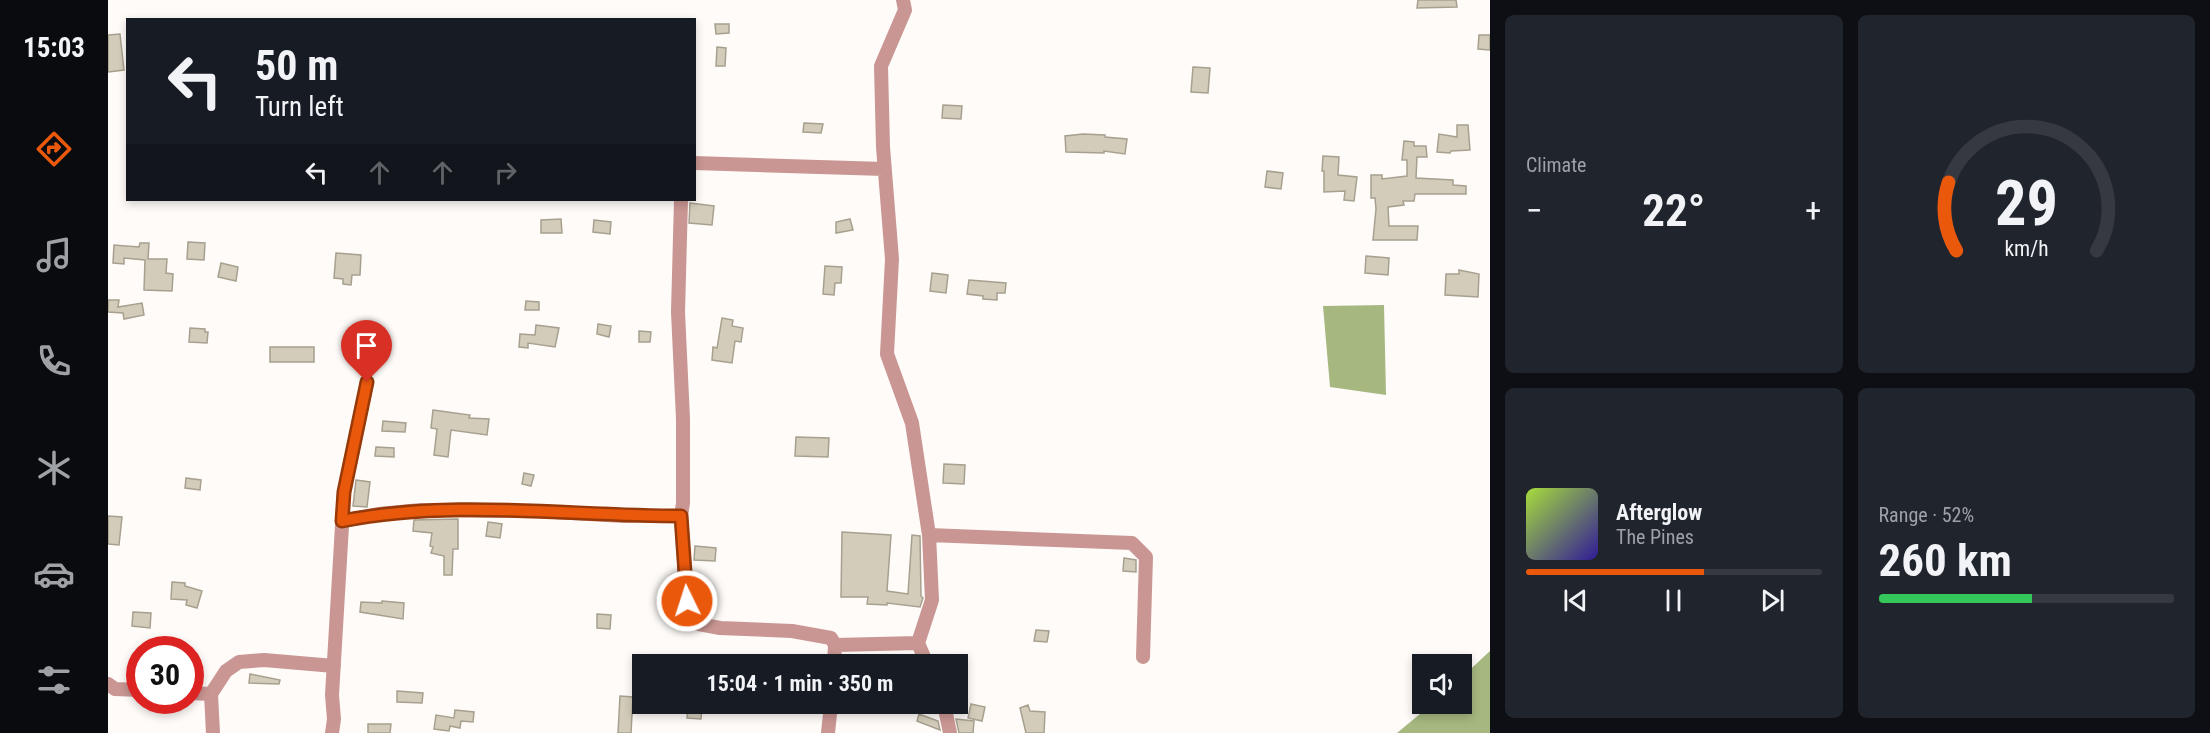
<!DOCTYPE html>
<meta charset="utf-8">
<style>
body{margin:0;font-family:"Roboto Condensed",sans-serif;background:#20242c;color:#f1f3f6;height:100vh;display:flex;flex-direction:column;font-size:22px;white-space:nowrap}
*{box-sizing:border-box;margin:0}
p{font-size:20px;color:#9ea1a6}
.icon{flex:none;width:33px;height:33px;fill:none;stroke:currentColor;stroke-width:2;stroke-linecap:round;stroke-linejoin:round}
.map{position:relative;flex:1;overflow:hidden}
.side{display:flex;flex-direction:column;gap:15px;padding:15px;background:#0d0f14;width:720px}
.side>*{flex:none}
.banner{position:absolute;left:18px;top:18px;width:570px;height:183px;border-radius:0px;box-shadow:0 3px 9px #0003;background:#171b24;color:#f1f3f6;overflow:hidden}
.controls{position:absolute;left:1304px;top:654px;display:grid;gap:12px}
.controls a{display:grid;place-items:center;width:60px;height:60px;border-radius:0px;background:#171b24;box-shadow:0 3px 9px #0003;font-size:30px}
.speed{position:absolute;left:18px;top:636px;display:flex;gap:12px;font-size:30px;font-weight:700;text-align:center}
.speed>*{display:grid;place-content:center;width:78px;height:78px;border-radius:50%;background:#171b24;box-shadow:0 3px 9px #0003;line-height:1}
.speed .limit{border:9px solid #d22;background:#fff;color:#111}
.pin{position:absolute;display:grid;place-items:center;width:51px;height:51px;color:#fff;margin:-62px -26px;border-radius:50% 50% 50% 0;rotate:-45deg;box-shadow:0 0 6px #0007}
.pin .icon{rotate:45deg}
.me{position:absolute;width:66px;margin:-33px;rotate:356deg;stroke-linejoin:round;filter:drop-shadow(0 0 4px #0008)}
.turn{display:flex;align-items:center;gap:21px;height:126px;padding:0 30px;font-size:27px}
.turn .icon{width:78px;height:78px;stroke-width:2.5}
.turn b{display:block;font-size:42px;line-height:51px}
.lanes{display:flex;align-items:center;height:57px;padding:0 30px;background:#0003;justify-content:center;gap:30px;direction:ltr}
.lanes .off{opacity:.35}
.big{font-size:45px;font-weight:700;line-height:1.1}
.side .widget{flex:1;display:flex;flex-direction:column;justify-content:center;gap:9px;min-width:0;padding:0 21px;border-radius:9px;background:#20242c}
.side .dial{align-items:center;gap:0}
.dial svg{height:156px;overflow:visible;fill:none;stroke:#363941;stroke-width:7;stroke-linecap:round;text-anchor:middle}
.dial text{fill:#f1f3f6;stroke:none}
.song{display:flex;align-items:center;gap:18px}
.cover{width:72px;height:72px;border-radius:9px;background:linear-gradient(135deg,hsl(80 70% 55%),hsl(250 70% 35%))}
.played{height:6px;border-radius:3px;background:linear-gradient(90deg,#ea580c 60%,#363941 60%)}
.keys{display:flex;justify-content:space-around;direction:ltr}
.heat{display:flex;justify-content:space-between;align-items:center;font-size:33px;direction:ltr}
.charge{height:9px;border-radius:4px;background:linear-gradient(90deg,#34c759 52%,#363941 0)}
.side .tiles{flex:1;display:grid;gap:15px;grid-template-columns:repeat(2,1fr)}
.trip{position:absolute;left:524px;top:654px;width:336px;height:60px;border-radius:0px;background:#171b24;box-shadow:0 3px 9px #0003;font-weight:700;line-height:60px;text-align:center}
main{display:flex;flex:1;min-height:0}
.tab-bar{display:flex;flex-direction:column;width:108px;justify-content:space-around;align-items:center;background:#090b0e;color:#9ea1a6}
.tab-bar .icon{width:42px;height:42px}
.tab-bar .selected{color:#ea580c}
.tab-bar b{font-size:27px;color:#f1f3f6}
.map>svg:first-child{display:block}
</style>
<main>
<nav class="tab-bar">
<b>15:03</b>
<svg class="icon selected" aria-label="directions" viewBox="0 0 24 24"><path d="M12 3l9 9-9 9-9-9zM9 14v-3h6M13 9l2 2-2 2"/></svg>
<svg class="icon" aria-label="music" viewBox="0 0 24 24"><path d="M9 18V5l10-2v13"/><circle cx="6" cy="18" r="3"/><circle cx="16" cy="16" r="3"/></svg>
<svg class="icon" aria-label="phone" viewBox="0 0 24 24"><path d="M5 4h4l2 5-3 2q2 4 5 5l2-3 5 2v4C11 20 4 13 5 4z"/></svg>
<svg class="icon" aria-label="climate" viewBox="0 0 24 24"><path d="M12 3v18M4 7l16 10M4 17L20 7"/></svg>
<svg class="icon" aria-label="car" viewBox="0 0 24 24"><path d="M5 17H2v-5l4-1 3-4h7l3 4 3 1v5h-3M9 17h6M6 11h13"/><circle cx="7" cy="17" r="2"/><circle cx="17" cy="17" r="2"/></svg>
<svg class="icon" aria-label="filters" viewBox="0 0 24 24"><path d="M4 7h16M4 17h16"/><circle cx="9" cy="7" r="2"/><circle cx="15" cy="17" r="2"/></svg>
</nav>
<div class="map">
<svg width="1382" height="733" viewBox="0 0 1382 733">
<rect width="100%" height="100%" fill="#fefbf8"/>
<!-- water -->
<path fill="#a6b780" d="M1276,305L1278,395L1222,387L1215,306Z
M1382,651V733H1289L1324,704H1353V678Z"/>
<!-- building -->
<path fill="#d3ccba" stroke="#a7a08f" stroke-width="1.5" d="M1310,0H1348L1349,7L1309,8Z
M607,24H621V33L608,34Z
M12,34L16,70L0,72V35Z
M1371,35H1382V50L1370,49Z
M609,47L618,48L617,66H608Z
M1085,67L1102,68L1100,93L1083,92Z
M835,105L854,106L853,119L834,118Z
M696,123L715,124L713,133L695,132Z
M1349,125H1360L1362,150L1343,151L1342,153L1329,152L1331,134L1349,137Z
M975,134L997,135V137L1019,139L1017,154L996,151V153L958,152L957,136Z
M1296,141L1306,142V146H1318L1319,157H1309L1308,178L1345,180V185L1358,186V194H1307L1306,201H1295L1296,205L1280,207L1281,226H1310L1309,240H1265L1268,209L1267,198H1263V175H1274V179L1299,176V160H1294Z
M1215,156L1231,157L1230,175L1249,177L1246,201L1236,200L1237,191L1216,192V171H1214Z
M1159,171L1175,173L1173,189L1157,187Z
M582,203L606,206L604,225L581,223Z
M453,219L454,233H433V220Z
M742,219L745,230L728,233V222Z
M486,220L503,222L502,234L485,232Z
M80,242L97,243L96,260L79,259Z
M32,243H41L40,259H59L58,273L65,274L64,291L36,290L37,260L16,258V264L5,263L6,245L31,247Z
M228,253L253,255L252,275H244L243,285L235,284V279L226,278Z
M1258,256L1281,258L1280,275L1257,273Z
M113,263L130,267L128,281L110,277Z
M717,266L734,267L733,283H727L726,295L715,294Z
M1351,270L1371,274L1370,297L1337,295L1338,274H1351Z
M824,273L840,275L838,293L822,291Z
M861,280L898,283L897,293H889V300L875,299V296L859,294Z
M0,300H11L10,307L34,303L36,315L16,319L15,313L0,312Z
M418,301L431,302V310H417Z
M614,318L625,320L624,326L635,328L633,342L627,341L624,363L604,360L605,347L609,348Z
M490,324L503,326L501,337L489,334Z
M428,325L451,328L447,347L420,343V348L411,347L412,334L427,335Z
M82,328L97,329V332H100L99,343L81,342Z
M531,331L543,332L542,342H531Z
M162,347H206V362H162Z
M325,410L362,415L361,418L381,419L379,435L343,430L340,457L326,455L329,429L323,428Z
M275,421L298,423L297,432L274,431Z
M688,437L721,438L720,457L687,456Z
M268,447L286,448V457L267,456Z
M836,464L857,465L856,484L835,483Z
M416,473L426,475L423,486L414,484Z
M78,478L93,480L92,490L77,488Z
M248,480L262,482L259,507L245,506Z
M0,516L14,517L11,545L0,544Z
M350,519V549H345L344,575H336V556L323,553L325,547L322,546L324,533L305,531L306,520Z
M380,522L394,524L392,538L378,536Z
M734,532L783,535L779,591L800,594L804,535L812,536L813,596L815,598L812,607L779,603V605L759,604L760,597H733Z
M587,546L608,548L607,561L586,560Z
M1016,558L1028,560V572L1015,571Z
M64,582L77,583V586L94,591L89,608L78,605L79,600L63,599Z
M274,601L296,603L295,619L252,612L253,602L274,603Z
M25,612L43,613L42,628L24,626Z
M489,614L503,615L502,629L489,628Z
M928,630L941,631L939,642L926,641Z
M142,674L172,680L171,684L141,683Z
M289,691L315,693L314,703L289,702Z
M512,696L525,697L523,733H510Z
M863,704L877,707L874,721L860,718Z
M580,705L594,707L593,719L579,718Z
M920,705L922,711L937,712L936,733H918L912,708Z
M347,710L366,712L365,722L353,721L352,728L342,726L341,731L326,729L328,715L346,718Z
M811,714L830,721L832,730L809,721Z
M848,719L866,721L865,733H851Z
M260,724H283L282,733H260Z"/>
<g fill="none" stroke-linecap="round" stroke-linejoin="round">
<!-- street -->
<path stroke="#c99693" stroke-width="14" d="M795,0L797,10L773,66L775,147L784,259L779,354L804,423L821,535L824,600L810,643L819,664
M586,163L776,169
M573,200L570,312L575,419V503L573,516L580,622L612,628L684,631L723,638L727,645L726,664
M234,521L271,514L313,510L429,511L516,516H573
M821,535L1024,543L1038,557L1035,657
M727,645L810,643
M0,684L7,689L32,690
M82,693L103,694
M836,704L842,733
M105,733L103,694L118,671L131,662L156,660L226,666
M224,733L226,719L224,695L236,492L259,382
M720,733L723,704"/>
</g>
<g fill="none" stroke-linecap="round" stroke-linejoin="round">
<!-- route casing -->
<g stroke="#983908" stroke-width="15">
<path id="route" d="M259,382L236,492L234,521C346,499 460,516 573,516L579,601"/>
</g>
<!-- route -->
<use href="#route" stroke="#ea580c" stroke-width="10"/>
</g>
</svg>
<div class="controls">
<a><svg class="icon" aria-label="sound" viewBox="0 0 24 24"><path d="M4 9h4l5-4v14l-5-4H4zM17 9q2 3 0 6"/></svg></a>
</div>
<div class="speed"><div class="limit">30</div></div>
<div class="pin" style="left:259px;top:382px;background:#d93025"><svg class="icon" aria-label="arrive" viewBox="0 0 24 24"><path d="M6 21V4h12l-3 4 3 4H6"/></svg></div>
<svg class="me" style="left:579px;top:601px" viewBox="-20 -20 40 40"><circle r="17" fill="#ea580c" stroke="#fff" stroke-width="3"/><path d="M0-11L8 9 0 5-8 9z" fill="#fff"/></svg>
<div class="trip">15:04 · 1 min · 350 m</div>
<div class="banner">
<div class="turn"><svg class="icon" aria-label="left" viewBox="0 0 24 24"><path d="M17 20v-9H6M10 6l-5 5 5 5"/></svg><div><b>50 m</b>Turn left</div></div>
<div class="lanes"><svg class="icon" aria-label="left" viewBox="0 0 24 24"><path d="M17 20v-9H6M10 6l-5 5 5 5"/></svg><svg class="icon off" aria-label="ahead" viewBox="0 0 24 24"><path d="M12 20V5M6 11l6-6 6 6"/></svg><svg class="icon off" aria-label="ahead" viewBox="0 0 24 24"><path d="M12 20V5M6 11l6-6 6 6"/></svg><svg class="icon off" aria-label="right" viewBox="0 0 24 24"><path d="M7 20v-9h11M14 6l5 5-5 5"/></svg></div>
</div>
</div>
<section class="side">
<div class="tiles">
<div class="widget"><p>Climate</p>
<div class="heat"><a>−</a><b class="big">22°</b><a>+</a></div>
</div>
<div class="widget dial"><svg viewBox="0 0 100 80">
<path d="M14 69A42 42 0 1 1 86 69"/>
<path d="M14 69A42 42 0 0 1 10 34" stroke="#ea580c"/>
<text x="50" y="56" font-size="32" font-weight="700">29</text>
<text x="50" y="72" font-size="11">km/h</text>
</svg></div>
<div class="widget">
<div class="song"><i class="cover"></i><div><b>Afterglow</b><p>The Pines</p></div></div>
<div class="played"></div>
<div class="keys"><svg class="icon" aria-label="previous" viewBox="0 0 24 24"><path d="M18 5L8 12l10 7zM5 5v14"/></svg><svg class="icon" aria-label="pause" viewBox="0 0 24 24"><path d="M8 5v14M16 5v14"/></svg><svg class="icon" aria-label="next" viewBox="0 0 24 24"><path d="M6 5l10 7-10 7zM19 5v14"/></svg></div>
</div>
<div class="widget"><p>Range · 52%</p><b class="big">260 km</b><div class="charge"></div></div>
</div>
</section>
</main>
